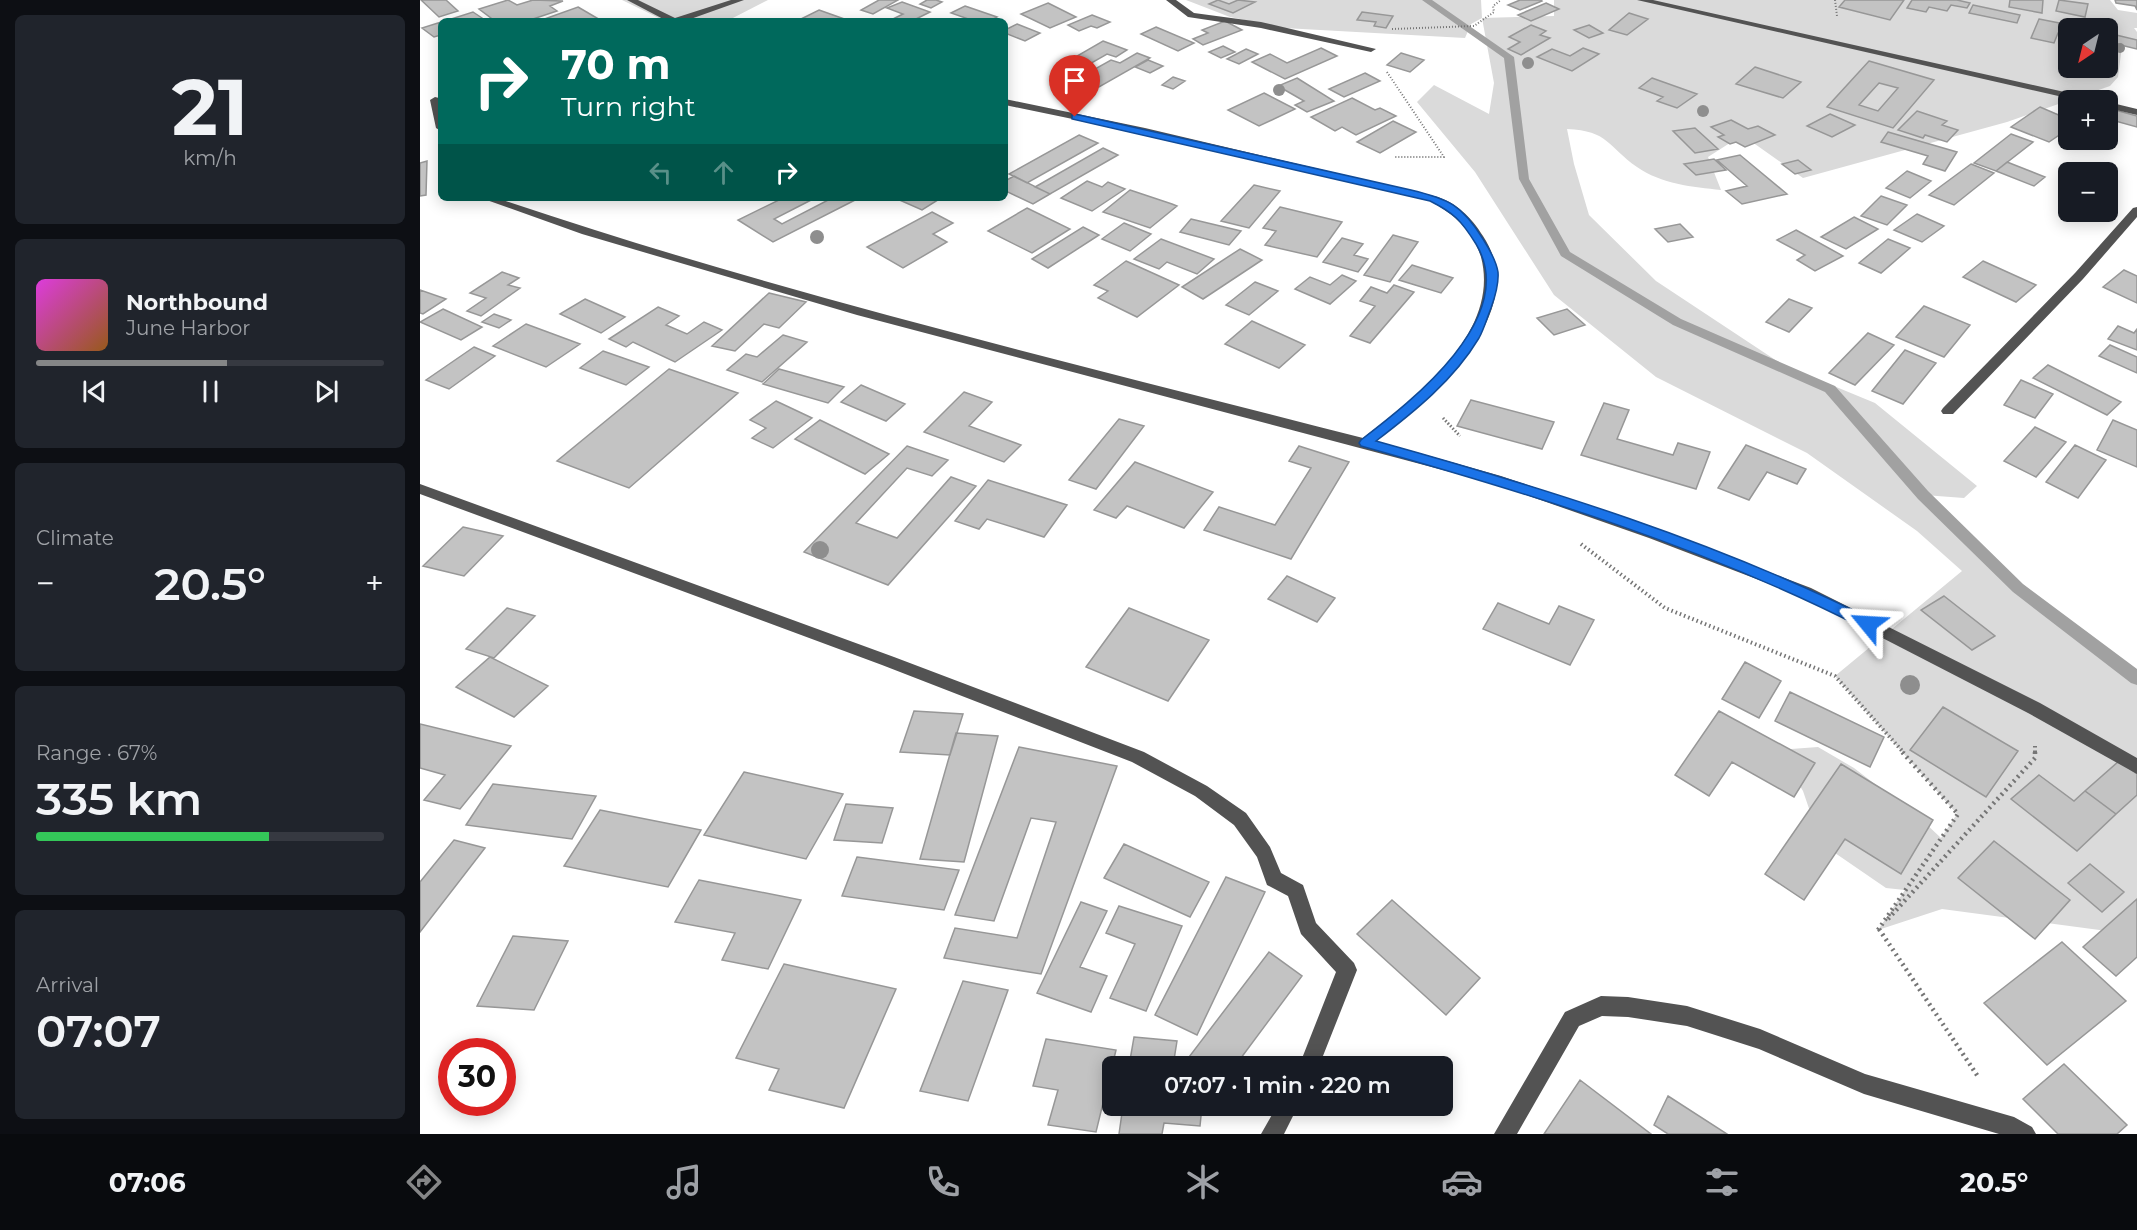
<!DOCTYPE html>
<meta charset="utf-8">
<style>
body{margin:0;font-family:Montserrat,sans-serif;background:#20242c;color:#f1f3f6;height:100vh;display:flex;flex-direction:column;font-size:22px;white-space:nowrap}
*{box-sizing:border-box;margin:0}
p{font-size:20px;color:#9ea1a6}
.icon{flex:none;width:33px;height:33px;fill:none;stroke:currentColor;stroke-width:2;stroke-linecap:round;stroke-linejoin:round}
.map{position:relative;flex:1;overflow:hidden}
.sheet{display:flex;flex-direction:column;gap:15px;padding:15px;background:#0d0f14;width:420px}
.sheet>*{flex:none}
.top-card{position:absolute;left:18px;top:18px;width:570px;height:183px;border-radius:9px;box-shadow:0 3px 15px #0003;background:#00695c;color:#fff;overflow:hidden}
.needle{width:39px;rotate:215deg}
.fabs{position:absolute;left:1638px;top:18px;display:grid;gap:12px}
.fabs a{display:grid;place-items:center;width:60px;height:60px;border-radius:9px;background:#171b24;box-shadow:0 3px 15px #0003;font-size:30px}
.speed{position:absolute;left:18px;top:1038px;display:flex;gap:12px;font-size:30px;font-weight:700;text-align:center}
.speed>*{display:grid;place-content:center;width:78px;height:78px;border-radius:50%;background:#171b24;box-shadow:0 3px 15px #0003;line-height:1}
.speed .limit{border:9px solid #d22;background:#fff;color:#111}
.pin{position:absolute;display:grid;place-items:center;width:51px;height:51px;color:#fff;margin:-62px -26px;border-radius:50% 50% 50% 0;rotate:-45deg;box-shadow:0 0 6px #0007}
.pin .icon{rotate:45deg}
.me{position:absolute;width:66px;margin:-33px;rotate:297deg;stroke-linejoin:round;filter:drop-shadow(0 0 4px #0008)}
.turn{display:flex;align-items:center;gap:21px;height:126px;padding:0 24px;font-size:27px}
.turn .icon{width:78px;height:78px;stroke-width:2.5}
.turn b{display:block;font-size:42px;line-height:51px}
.lanes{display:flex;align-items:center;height:57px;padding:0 24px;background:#0003;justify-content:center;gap:30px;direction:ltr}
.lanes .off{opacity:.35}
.big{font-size:45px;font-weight:600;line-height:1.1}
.sheet .card{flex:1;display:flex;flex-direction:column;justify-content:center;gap:9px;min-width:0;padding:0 21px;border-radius:9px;background:#20242c}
.sheet .dial{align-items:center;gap:0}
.dial b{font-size:78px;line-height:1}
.song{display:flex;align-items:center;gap:18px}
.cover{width:72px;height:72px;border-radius:9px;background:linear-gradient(135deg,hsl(300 70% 55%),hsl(30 70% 35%))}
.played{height:6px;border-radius:3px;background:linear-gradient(90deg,#858687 55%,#363941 55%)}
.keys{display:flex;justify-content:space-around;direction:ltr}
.heat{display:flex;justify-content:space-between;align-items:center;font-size:33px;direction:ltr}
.charge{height:9px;border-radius:4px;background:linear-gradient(90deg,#34c759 67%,#363941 0)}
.trip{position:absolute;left:682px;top:1056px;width:351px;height:60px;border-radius:9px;background:#171b24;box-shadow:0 3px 15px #0003;font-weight:600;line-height:60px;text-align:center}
.tab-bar{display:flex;height:96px;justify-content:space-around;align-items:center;background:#090b0e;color:#9ea1a6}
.tab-bar .icon{width:42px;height:42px}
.tab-bar .current{color:#858687}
.tab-bar b{font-size:27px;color:#f1f3f6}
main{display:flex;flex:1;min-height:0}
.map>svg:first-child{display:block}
</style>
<main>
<section class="sheet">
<div class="card dial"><b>21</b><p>km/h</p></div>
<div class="card">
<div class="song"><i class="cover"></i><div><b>Northbound</b><p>June Harbor</p></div></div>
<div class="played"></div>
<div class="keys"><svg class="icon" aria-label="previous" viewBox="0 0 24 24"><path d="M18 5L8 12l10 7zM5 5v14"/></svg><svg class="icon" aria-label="pause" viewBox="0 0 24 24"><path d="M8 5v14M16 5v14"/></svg><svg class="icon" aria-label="next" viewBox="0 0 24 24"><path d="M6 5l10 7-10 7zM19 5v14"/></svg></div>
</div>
<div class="card"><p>Climate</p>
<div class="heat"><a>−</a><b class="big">20.5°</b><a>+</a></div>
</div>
<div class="card"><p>Range · 67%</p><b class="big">335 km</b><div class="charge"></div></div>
<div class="card"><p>Arrival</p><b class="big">07:07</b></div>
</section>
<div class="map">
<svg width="1717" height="1134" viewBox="0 0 1717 1134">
<rect width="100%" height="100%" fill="#fff"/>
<!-- green -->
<path fill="#dadada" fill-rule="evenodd" d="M202,0H348L307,21H245Z
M766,0H1061L1062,18L1134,16V0H1690L1698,10L1717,13V28H1714L1717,32V41L1702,46L1698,77L1690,86L1587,122L1383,178L1318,132L1313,141L1288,157L1301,190C1273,187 1241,184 1217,167C1187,146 1189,131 1147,129L1154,164L1169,215L1236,281L1363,365L1455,403L1557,486L1544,498L1504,495L1598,588L1717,672V935L1522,909L1458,930L1485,890L1466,888L1415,853L1395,826L1383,791L1366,763L1371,749L1398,747L1434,768L1503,821L1521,838L1537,814L1415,676L1542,571L1497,531L1387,453L1236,377L1134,295L1055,172L997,102L1014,85L1069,114L1074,83L1062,18L1051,24L1045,38L864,28L810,17ZM1648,28H1688V68H1648Z"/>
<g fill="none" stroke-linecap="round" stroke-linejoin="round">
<!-- stream -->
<path fill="#a1a1a1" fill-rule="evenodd" d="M1002,0H1012L1094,57L1109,179L1150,252L1261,319L1415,386L1508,491L1603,584L1717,669V685L1711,683L1593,592L1498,499L1405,392L1253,325L1141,256L1099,179L1084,58Z"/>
</g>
<!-- building -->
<path fill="#c3c3c3" stroke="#979797" stroke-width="1.5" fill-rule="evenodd" d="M1,0H26L38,11L19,17Z
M88,0L97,5L113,0L143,1L130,6L137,11L107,21H75L59,9Z
M459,0H478L453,14L441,10Z
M507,0H516L522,2L511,8L500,4Z
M798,0L809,4L818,0L835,2L813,13L789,4Z
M1100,0H1121L1122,1L1100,10L1088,5Z
M1425,0H1484L1470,20L1419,7Z
M1492,0H1537L1550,3L1547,8L1531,5L1527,11L1509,7L1506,12L1487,8Z
M1590,0H1623L1622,13L1589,7Z
M1639,0L1668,4L1665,17L1636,11Z
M1695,0H1717V10L1715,6L1696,3Z
M482,2L510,12L492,21H469L483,14L467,8Z
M628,3L656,17L630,28L601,14Z
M1126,3L1139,9L1111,21L1098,15Z
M1553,5L1600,15L1597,23L1549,13Z
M545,6L577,17L570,21H554L531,13Z
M158,7L182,21H119Z
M399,10L430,21H377Z
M53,12L65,20L25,21Z
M942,12L973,16L966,28L954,26L956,22L937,20Z
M1209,13L1228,19L1207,35L1189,30Z
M672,15L690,22L677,28L671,26L659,31L648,25Z
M1619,19L1665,28H1648V35L1638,33L1634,43L1611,38Z
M805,21L822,30L783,45L773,39L788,33L782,30Z
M21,22V35L14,37L2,28Z
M597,24L620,33L605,41L585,33V30Z
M1111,25L1126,31L1120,35L1130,38L1101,55L1088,49L1100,42L1089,37Z
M1169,25L1183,33L1169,38L1154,30Z
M736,27L774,43L758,51L721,34Z
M1692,34L1717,40V49L1688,42Z
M683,41L707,50L696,57L687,54L654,73L638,67Z
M803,46L815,52L801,58L789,52Z
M901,48L917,56L865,79L832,62L850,54L867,63Z
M1163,48L1179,54L1152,71L1117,57L1132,49L1150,56Z
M826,49L838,54L819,64L807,59Z
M717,53L730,58L679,87L657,79L691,60L700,63Z
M981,53L1004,60L990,72L967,65Z
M728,60L743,66L730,73L715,67Z
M1449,61L1514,80L1473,128L1407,107ZM1459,83L1478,88L1458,111L1439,105Z
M1335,67L1381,82L1363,98L1316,84Z
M945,73L960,81L924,97L909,89Z
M753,77L765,81L753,89L742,85Z
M877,78L914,101L887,112L875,105L884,101L858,86Z
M1232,78L1277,94L1257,108L1237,101L1243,97L1219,88Z
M844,93L875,109L839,126L808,110Z
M932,98L955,110L960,108L976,116L936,135L922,127L915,131L891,117Z
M1620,107L1648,119V129L1629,142L1591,127Z
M1688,108L1717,116V127L1688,119Z
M1497,111L1527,121L1522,125L1538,130L1527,142L1505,135L1503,138L1478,130Z
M1410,114L1435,125L1412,137L1387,126Z
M1311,120L1328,129L1338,126L1355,135L1325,147L1316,142L1310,144L1298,137L1304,135L1291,127Z
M973,121L996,132L960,153L937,142Z
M1275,128L1298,149L1275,153L1253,131Z
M1468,132L1537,152L1525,171L1503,164L1508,156L1461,142Z
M1591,134L1613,142L1576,171L1554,163Z
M659,135L678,143L607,183L589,174Z
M683,148L698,155L630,194L615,187Z
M1320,155L1367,194L1322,204L1306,191L1327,186L1297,160Z
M1294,159L1306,170L1276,175L1264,164Z
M1378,160L1391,170L1375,174L1362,164Z
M7,161L6,195L0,196V163Z
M1587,162L1625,177L1614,186L1576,171Z
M1551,164L1574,173L1534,205L1509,195Z
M1487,171L1511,181L1490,198L1466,188Z
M594,176L630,194L613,204L588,192L585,194V181Z
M667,181L682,187L688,182L705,189L672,211L641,198Z
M834,185L860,191L829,228L801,221Z
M710,190L752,204L757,206L730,228L683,212Z
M1461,196L1487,205L1467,225L1441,216Z
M363,198H395L354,219L362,224L412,198H439L353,242L318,220Z
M475,198H521L502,210Z
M860,207L922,222L897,257L845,245L856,231L843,228Z
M607,208L650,229L612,253L568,231Z
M512,212L533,223L513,234L527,242L483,268L447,247Z
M1497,214L1524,226L1502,242L1474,230Z
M1434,217L1458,229L1426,249L1401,237Z
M771,219L821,231L809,245L760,232Z
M704,223L731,234L710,251L682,239Z
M1260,224L1273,237L1248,242L1235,229Z
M663,227L679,235L628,268L612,259Z
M1376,230L1423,256L1395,271L1377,260L1385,255L1357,240Z
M973,235L998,242L970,282L944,275Z
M922,238L943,244L934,255L948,259L938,272L903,262Z
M741,239L794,259L777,274L747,262L739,269L714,259Z
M1468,239L1490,248L1461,273L1439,263Z
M820,249L842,260L783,299L762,287Z
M706,261L759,285L717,317L678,298L688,291L674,285Z
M1563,261L1616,285L1596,302L1543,277Z
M992,265L1033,278L1021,293L979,280Z
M1704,270L1717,276V303L1683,287Z
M82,272L99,278L88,285L100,288L61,316L47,311L66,298L50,293Z
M922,275L936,281L910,304L875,289L890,277L910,285Z
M835,282L858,291L829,315L806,305Z
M974,285L994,292L950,343L930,336L955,306L940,301L951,287L967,293Z
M0,290L26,299L3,314L0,313Z
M349,293L386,302L359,328L344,324L315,351L292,346Z
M165,299L205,317L181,333L140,314Z
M1369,299L1392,308L1369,332L1346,322Z
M1504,306L1550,325L1524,357L1476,337Z
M238,307L259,316L246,325L267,334L284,322L302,330L255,362L213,342L206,347L189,339Z
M23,309L62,327L41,340L0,322Z
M1147,309L1165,325L1134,335L1117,318Z
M74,314L91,320L79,328L62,322Z
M832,321L885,345L859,368L805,344Z
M106,324L160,344L126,367L73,346Z
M1698,326L1714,333L1717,329V350L1688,339Z
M1448,333L1474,345L1435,385L1409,373Z
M363,335L387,342L342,382L307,370L326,354L337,357Z
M1690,345L1717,357V373L1679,356Z
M54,347L75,356L29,389L6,380Z
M1485,350L1516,363L1483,404L1452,391Z
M183,351L229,367L206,385L160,368Z
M1628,365L1701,402L1687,415L1613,378Z
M249,369L318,393L209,488L137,461Z
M359,369L424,387L408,403L343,384Z
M1601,380L1633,394L1615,418L1584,405Z
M441,385L485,404L466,421L421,402Z
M544,392L572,402L549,426L601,445L584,462L504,432Z
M1051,400L1134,422L1122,449L1037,426Z
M356,401L392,418L353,448L332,438L346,428L330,420Z
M1184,403L1209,410L1197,439L1253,455L1258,443L1290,452L1276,489L1161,455Z
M699,419L724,426L676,489L649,480Z
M400,420L469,454L445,474L375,439Z
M1693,420L1717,430V467L1677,450Z
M1615,427L1646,442L1616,477L1584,461Z
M1326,445L1386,469L1377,484L1347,472L1329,500L1298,488Z
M1655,445L1686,460L1658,498L1626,482Z
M487,446L528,460L512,476L487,468L436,523L477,538L531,477L556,486L468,585L384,552Z
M879,446L929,462L871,559L784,530L799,507L855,525L891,468L869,461Z
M715,462L793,492L764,528L707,506L696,518L674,510Z
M568,480L647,505L624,537L567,519L559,529L535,521Z
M43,527L83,536L44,576L3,566Z
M867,576L915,598L897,622L848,599Z
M1524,596L1575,636L1552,650L1501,610Z
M1078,603L1129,624L1139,606L1174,620L1150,665L1063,629Z
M87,608L115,616L74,658L46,649Z
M709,608L789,640L748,701L666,667Z
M70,657L128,686L94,717L36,687Z
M1325,662L1361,681L1339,718L1302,699Z
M1370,692L1464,737L1450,767L1355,721Z
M1523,707L1598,751L1566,797L1490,750Z
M494,711L543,714L530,755L480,752Z
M1299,711L1395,763L1374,797L1312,762L1289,796L1255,775Z
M0,724L91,746L40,809L4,800L25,775L0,768Z
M536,733L578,736L544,862L500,859Z
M599,747L697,766L621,974L524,958L535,928L597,938L636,822L611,818L574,921L535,915Z
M1699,761L1717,774V795L1696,814L1665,791Z
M1421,764L1513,820L1481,874L1425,839L1384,900L1345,874Z
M324,772L423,794L386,859L284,835Z
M1619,775L1654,801L1665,791L1696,814L1657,851L1591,799Z
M73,784L176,796L152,839L46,825Z
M426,804L473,808L462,843L414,840Z
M180,810L281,830L248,887L144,866Z
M34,840L65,848L0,932V882Z
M1574,841L1650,900L1615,939L1538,878Z
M704,844L789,882L770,917L684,878Z
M437,857L539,870L524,910L422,896Z
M1670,864L1704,892L1682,912L1648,883Z
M806,877L845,892L777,1035L735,1015Z
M279,880L381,900L348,969L302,960L315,933L255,922Z
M1717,899V957L1696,976L1663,947Z
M972,900L1060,978L1026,1015L937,934Z
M661,902L687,911L660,967L687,976L671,1012L617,993Z
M699,906L762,926L726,1011L690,998L715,944L686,933Z
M93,936L148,941L114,1010L57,1006Z
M1642,942L1706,1001L1627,1065L1564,1003Z
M849,952L882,976L815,1066H782L769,1057Z
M364,964L476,989L424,1108L349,1090L359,1069L316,1058Z
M543,981L588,990L548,1101L500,1091Z
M714,1037L757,1041L753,1066H709Z
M626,1039L696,1050L676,1132L628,1125L638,1090L613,1086Z
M1644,1064L1707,1125L1697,1134H1638L1603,1099Z
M1160,1080L1231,1134H1124Z
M1248,1096L1307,1134H1248L1234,1125Z
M703,1106H782L780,1126L744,1123L742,1134H699Z"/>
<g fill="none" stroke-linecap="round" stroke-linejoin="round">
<!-- path-far3 -->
<path stroke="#757575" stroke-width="2" stroke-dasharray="1 2" stroke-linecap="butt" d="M1415,0L1417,16
M972,29L1054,26L1074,12L1073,6L1081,0
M967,72L1024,157H974"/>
<!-- path-far2 -->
<path stroke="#757575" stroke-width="3" stroke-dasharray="1.5 2" stroke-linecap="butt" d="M1023,418L1040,436"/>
<!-- path-far1 -->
<path stroke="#757575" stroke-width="4" stroke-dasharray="1.5 3" stroke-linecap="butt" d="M1161,544L1245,608L1415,676L1484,753
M1615,746V753"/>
<!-- path -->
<path stroke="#757575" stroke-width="4.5" stroke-dasharray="2 4" stroke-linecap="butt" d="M1468,919L1615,758V752
M1459,929L1559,1078
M1458,930L1538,814L1482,752"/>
<!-- minor -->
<path fill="#535353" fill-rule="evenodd" d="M207,0H218L255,18L311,0H324L265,21H247Z
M746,0H756L774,13L841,22L956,49L951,52L841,28L768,17Z
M1217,0H1233L1667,97L1672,100H1656Z
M15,97L19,98L21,105V131L16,128L10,100Z
M585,99L725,128L1014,196C1035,201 1052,218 1063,236C1114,313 1010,399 956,441L1081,476L1239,530L1391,588L1620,703L1717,758V774L1608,713L1381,596L1229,538L1072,483L437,315L162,234L61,198H77C360,294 653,363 943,438C995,398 1081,333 1061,257C1053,231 1034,214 1010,201L725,134L585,105Z
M1688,102L1717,109V115L1688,108Z
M1717,207V217L1663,279L1533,414H1523L1521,411L1523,408L1655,273L1713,208Z
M0,484L474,657L724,752L787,786L826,813L850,847L861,873L883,885L896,923L934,963L937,970L899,1066H879L916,972L881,934L868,896L847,885L837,857L814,825L775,796L712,762L462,665L0,494Z
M1181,996L1208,997L1267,1006L1340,1029L1445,1074L1594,1117L1612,1127L1616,1134H1579L1444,1094L1339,1049L1267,1026L1208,1017L1182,1016L1159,1026L1097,1134H1074L1145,1012Z
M857,1106H878L864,1134H841Z"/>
</g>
<!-- trees -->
<g fill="#8e8e8e">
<circle cx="1700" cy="48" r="5"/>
<circle cx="1108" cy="63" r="6"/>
<circle cx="859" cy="90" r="6"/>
<circle cx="1283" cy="111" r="6"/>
<circle cx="397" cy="237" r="7"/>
<circle cx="400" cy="550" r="9"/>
<circle cx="1490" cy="685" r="10"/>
</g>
<!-- route -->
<path fill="#1a73e8" stroke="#114b97" stroke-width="1.5" d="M655,114L991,190C1029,199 1042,205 1063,239C1070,250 1076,260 1078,272C1079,284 1075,297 1071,308C1067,318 1064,329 1059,338C1034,380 994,412 956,441C1125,488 1296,541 1453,620L1455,624L1453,628H1443C1285,547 1112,494 941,446L939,443L941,440C992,401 1100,317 1056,244C1041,220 1034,213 1010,201L652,119V115Z"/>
</svg>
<div class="fabs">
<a><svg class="needle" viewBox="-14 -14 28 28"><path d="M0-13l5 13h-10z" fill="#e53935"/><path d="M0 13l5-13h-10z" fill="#9ea1a6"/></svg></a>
<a>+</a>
<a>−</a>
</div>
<div class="speed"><div class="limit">30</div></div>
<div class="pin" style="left:655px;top:117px;background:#d93025"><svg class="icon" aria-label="arrive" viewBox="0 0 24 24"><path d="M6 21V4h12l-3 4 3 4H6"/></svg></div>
<svg class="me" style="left:1448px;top:624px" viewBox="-20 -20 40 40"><path d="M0-17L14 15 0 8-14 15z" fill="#1a73e8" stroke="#fff" stroke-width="4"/></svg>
<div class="trip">07:07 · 1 min · 220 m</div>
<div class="top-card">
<div class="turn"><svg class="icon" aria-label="right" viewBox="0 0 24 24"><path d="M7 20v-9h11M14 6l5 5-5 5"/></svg><div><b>70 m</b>Turn right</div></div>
<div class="lanes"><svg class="icon off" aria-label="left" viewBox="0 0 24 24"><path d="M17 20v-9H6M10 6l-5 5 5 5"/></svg><svg class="icon off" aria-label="ahead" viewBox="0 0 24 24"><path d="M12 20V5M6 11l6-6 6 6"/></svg><svg class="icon" aria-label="right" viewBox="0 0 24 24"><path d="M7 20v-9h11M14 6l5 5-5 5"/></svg></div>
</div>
</div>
</main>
<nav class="tab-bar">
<b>07:06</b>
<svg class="icon current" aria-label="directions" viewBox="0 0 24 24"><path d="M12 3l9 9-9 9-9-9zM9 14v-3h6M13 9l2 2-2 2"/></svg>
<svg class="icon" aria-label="music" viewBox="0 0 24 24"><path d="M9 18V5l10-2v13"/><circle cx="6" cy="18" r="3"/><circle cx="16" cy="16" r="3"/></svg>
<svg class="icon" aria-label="phone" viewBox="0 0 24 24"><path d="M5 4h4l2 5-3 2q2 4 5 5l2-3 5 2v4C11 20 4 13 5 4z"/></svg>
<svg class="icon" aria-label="climate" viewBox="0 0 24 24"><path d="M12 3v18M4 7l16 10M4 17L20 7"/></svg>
<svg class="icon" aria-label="car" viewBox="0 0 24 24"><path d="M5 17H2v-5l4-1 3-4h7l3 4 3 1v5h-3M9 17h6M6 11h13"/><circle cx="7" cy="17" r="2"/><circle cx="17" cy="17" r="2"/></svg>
<svg class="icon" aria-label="filters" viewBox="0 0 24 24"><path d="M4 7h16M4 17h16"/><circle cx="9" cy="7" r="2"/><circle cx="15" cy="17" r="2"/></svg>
<b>20.5°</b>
</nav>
